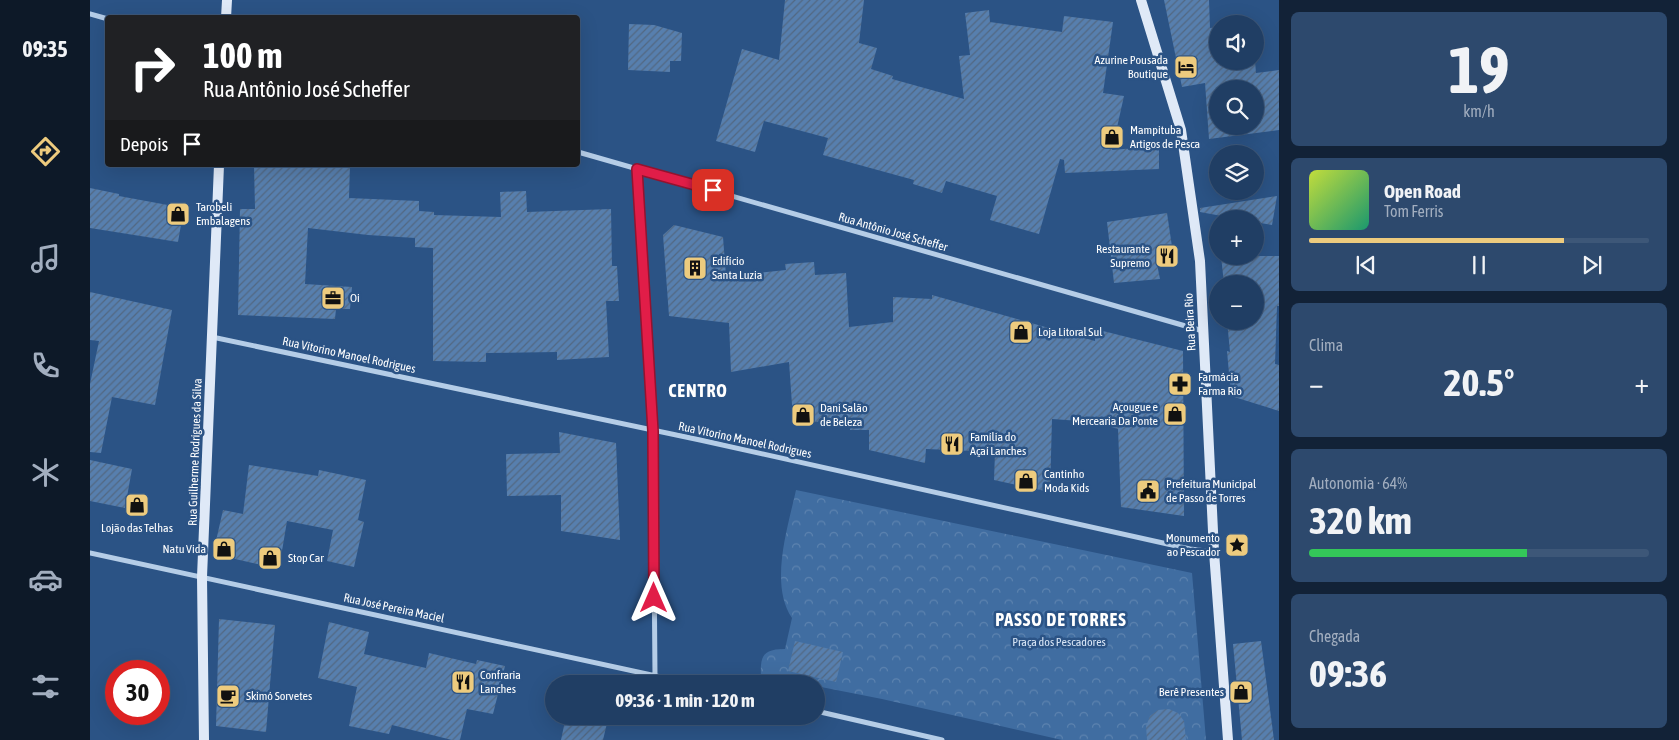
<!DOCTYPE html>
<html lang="pt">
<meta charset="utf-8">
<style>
body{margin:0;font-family:"Asap Condensed",sans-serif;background:#2d496d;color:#f1f3f6;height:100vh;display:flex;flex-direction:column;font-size:19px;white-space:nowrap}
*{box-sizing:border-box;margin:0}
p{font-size:16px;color:#a2aebf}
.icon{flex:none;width:28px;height:28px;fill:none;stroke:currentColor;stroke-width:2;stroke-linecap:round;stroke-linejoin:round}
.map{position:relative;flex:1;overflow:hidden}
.side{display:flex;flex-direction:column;gap:12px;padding:12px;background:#122237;width:400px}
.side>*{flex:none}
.guide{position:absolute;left:15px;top:15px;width:475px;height:152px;border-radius:5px;box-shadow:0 5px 20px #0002,0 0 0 1px #3d5778;background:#202124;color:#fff;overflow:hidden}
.tools{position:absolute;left:1119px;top:15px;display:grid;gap:10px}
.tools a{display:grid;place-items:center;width:55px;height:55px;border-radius:50%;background:#203e64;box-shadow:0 5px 20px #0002,0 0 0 1px #3d5778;font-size:25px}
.speed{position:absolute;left:15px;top:660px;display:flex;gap:10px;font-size:25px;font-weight:700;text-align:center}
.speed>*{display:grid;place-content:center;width:65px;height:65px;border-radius:50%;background:#203e64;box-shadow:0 5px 20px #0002,0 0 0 1px #3d5778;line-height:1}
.speed .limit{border:8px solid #d22;background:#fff;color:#111}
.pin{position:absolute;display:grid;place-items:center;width:42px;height:42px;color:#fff;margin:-21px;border-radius:10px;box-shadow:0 2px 8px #0006}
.me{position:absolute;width:55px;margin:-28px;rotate:0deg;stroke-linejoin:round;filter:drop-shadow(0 0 4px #0008)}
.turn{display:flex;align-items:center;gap:18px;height:105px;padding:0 15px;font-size:22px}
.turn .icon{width:65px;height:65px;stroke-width:2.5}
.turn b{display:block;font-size:35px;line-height:42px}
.then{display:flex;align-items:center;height:48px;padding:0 15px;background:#0003;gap:10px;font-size:19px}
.big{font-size:38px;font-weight:700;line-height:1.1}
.side .widget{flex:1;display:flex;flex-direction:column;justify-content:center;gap:8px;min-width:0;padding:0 18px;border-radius:8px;background:#2d496d}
.side .dial{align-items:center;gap:0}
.dial b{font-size:65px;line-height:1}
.song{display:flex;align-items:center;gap:15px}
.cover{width:60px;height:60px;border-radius:8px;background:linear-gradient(135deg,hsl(70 70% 55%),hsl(160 70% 35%))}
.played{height:5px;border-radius:2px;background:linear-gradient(90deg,#edcb7e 75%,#3d5778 75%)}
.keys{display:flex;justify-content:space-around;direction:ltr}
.heat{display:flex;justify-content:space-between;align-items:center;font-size:28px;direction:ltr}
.charge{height:8px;border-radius:4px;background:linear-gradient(90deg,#34c759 64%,#3d5778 0)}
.trip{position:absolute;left:455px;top:675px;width:280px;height:50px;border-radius:25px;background:#203e64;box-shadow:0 5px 20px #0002,0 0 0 1px #3d5778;font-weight:700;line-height:50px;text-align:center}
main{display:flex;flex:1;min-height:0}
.menu{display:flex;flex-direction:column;width:90px;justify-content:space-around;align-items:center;background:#0d1928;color:#a2aebf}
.menu .icon{width:35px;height:35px}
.menu .on{color:#edcb7e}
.menu b{font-size:22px;color:#f1f3f6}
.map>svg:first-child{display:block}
</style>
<main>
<nav class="menu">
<b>09:35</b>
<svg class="icon on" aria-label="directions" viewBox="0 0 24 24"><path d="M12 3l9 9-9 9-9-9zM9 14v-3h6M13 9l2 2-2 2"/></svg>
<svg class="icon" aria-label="music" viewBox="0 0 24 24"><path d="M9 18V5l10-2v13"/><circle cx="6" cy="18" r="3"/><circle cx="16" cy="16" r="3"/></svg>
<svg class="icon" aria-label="phone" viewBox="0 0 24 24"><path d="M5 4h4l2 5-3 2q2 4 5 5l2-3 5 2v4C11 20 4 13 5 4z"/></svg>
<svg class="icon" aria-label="climate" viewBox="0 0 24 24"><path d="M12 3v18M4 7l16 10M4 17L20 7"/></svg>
<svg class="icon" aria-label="car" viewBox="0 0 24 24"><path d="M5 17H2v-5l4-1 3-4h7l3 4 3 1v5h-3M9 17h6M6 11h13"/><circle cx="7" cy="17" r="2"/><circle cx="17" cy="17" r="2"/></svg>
<svg class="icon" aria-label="filters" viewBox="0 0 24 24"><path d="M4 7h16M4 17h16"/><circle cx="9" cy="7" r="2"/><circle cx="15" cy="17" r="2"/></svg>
</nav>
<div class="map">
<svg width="1189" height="740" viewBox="0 0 1189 740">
<defs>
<pattern id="park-crowns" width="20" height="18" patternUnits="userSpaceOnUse" patternTransform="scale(1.25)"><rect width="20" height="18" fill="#406da1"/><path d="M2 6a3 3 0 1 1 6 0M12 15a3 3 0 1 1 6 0" fill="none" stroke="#5d83af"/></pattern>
<pattern id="building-hatch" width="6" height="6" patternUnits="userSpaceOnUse" patternTransform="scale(1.25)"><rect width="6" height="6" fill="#577fae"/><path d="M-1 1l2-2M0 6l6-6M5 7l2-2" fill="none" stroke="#526882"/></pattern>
</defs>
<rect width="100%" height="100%" fill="#2b5385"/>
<!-- park -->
<path fill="url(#park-crowns)" d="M706,490L1102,573L1116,740H972L792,699L726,686V684H712L671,677C670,657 672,649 695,649L702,618C679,584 698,527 706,490Z"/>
<!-- building -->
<path fill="url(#building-hatch)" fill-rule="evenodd" d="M695,0H774L769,43L787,48L781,69L803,76L802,79L874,99L869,56L880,55L875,13L899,10L900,22L972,32L974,16L1023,22L1013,93L1034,96L1022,150L1069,146V169L975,173L974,160L970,159L949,234L900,220L907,196L856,181L852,193L823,184L824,180L733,155L738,138L674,121L665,152L626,141L652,49L689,60Z
M1074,0H1119L1120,28L1128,27V61H1165L1166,73L1189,70V130L1119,139L1115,83L1092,87ZM1128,89H1165V126H1128Z
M539,24L564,25L592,33L591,61H580V72L538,70Z
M164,165H260L259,198L329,201V211L344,212V215L411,217L410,192L436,191L437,212L521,209L522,266H527L529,301H516L519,357L467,360V352L396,353V362L343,361V248L325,247V238L278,235L218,228L215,284L262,287L260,309H246L245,319L148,315L150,209H165Z
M0,188L29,194V196L94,208L88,242L0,228Z
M1187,196L1182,225L1165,222V219H1148L1110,212V208Z
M1077,213L1084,260L1067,264L1070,279L1024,283L1017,222Z
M584,225L633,237L636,276L696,270L695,264L724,262L725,275L756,273L759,327L803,322V297L842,299V295L1005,341V329L1093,351L1094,516L1031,507L1028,429L1004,422L962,419L960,492L904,480L905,452L836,449L835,463L779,450V430H760V426L740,427V421L723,422V417L703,419L699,362L641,372L639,323L579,316L573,235Z
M1131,256H1189V306H1187L1185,364L1189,365V411L1141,396L1137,351L1140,352L1137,321H1165V284H1134Z
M0,292L82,310L65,405L22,397L11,453L0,452V384L9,341L0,340Z
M469,432L526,443L530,540L471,531V495L417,496L416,454L470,453Z
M0,460L42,469L35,508L0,501Z
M159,465L228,476L229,470L276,480L268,520L274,522L264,567L237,561L243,530L197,521L189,569L123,554L133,510L153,514Z
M129,619L185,625L176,732L126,726Z
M239,622L279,632L274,654L336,668L339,653L386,664L387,660L415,666L403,714L377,709L370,740H362L302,725L299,734L259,726L267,687L228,678Z
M705,641L753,652L746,682L698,671Z
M1171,641L1184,740H1152L1143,644Z
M1079,709L1088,713L1094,721L1096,740H1057L1056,726L1060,716L1068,710Z
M476,716H506L518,719L513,740H471Z"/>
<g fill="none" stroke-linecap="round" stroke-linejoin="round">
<!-- street -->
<path stroke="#b5cde7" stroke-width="5" d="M0,14L18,19
M488,152L1113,331
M547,169L563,431L565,675
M122,337L610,440L1100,549L1124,552
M0,553L603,684
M726,711L852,740"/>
<!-- secondary -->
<path stroke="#dfe9f7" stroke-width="10" d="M1051,0L1091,130L1110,261L1124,552L1138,740
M136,18L137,0
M114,740L112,577L129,165"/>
</g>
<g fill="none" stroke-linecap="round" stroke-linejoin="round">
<!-- route casing -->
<g stroke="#92132f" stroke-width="12">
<path id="route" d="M564,598L563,431L547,169L623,190"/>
</g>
<!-- route -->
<use href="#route" stroke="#e11d48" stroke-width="9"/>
</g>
<!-- icons -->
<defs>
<g id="hotel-square" transform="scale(1.25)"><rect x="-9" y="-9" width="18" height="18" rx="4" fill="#edcb7e" stroke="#2b5385"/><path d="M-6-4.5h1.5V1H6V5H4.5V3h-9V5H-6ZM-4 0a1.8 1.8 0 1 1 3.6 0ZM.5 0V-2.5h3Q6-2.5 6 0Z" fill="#111"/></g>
<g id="shop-square" transform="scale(1.25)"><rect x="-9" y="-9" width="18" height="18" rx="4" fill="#edcb7e" stroke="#2b5385"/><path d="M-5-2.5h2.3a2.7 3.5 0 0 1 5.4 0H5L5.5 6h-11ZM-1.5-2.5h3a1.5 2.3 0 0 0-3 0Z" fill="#111"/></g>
<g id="restaurant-square" transform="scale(1.25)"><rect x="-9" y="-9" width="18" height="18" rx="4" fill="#edcb7e" stroke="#2b5385"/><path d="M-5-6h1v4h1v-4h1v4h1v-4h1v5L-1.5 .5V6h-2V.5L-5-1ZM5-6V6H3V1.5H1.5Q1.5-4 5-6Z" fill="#111"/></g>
<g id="building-square" transform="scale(1.25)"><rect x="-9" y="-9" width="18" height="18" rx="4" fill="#edcb7e" stroke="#2b5385"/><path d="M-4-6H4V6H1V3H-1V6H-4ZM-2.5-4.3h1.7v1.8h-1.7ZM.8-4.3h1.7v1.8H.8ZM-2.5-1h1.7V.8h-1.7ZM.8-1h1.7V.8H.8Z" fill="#111"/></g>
<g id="office-square" transform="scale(1.25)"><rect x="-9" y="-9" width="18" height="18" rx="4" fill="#edcb7e" stroke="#2b5385"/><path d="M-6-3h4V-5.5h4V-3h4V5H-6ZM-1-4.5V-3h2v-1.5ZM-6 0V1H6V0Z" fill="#111"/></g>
<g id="pharmacy-square" transform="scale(1.25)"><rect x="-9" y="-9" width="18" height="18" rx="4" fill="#edcb7e" stroke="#2b5385"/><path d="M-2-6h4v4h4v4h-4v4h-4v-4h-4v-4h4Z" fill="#111"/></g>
<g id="civic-square" transform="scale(1.25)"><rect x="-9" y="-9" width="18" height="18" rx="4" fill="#edcb7e" stroke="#2b5385"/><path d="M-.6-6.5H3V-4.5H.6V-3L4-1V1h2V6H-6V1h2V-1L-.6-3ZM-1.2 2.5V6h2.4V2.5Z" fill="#111"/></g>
<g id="sight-square" transform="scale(1.25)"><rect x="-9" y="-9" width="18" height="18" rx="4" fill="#edcb7e" stroke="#2b5385"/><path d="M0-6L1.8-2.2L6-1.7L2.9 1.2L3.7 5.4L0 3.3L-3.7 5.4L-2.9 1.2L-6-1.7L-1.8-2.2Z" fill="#111"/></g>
<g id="cafe-square" transform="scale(1.25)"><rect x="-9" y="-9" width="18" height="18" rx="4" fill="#edcb7e" stroke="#2b5385"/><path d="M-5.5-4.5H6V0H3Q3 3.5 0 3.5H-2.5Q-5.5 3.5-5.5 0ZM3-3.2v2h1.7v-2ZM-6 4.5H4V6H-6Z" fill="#111"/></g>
</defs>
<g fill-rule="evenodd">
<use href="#hotel-square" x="1096" y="67"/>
<use href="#shop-square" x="1022" y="137"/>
<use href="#shop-square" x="88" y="214"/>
<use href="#restaurant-square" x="1077" y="256"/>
<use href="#building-square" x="605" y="268"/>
<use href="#office-square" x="243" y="298"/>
<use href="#shop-square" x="931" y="332"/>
<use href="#pharmacy-square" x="1090" y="384"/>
<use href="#shop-square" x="1085" y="414"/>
<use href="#shop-square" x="713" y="415"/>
<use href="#restaurant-square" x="862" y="444"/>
<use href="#shop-square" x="936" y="481"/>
<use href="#civic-square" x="1058" y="491"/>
<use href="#shop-square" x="47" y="505"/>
<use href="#sight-square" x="1147" y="545"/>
<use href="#shop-square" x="134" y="549"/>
<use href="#shop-square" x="180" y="558"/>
<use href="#restaurant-square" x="373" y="682"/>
<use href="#shop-square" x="1151" y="692"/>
<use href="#cafe-square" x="138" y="696"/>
</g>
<g text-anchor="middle" stroke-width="5" stroke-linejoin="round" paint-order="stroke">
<!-- poi labels -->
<g font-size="12" fill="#fff" stroke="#2b5385" text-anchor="start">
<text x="1078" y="64" text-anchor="end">Azurine Pousada<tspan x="1078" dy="14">Boutique</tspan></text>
<text x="1040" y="134">Mampituba<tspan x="1040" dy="14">Artigos de Pesca</tspan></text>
<text x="106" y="211">Tarobeli<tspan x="106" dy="14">Embalagens</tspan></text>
<text x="1060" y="253" text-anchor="end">Restaurante<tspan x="1060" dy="14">Supremo</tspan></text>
<text x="622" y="265">Edifício<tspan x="622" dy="14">Santa Luzia</tspan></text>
<text x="260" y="302">Oi</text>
<text x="948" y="336">Loja Litoral Sul</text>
<text x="1108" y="381">Farmácia<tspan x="1108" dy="14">Farma Rio</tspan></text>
<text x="1068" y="411" text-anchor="end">Açougue e<tspan x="1068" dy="14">Mercearia Da Ponte</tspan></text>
<text x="730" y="412">Dani Salão<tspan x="730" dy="14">de Beleza</tspan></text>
<text x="880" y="441">Família do<tspan x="880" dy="14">Açaí Lanches</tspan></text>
<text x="954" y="478">Cantinho<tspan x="954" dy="14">Moda Kids</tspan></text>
<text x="1076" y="488">Prefeitura Municipal<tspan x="1076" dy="14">de Passo de Torres</tspan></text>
<text x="47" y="532" text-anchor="middle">Lojão das Telhas</text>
<text x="1130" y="542" text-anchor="end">Monumento<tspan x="1130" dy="14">ao Pescador</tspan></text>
<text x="116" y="553" text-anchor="end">Natu Vida</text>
<text x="198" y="562">Stop Car</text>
<text x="390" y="679">Confraria<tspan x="390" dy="14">Lanches</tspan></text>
<text x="1134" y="696" text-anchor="end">Berê Presentes</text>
<text x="156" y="700">Skimó Sorvetes</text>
</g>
<!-- street labels -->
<g font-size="12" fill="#fff" stroke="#2b5385">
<text transform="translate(803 232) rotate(16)" y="4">Rua Antônio José Scheffer</text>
<text transform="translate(1100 322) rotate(-93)" y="4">Rua Beira Rio</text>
<text transform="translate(259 355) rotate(12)" y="4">Rua Vitorino Manoel Rodrigues</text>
<text transform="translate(655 440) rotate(12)" y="4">Rua Vitorino Manoel Rodrigues</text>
<text transform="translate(105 452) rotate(-88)" y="4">Rua Guilherme Rodrigues da Silva</text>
<text transform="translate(304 608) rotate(12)" y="4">Rua José Pereira Maciel</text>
</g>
<!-- park labels -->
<g font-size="12" fill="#d9e6f6" stroke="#2b5385">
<text x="969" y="646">Praça dos Pescadores</text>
</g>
<!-- district labels -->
<g font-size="18" font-weight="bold" letter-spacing="1" fill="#fff" stroke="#2b5385">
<text x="608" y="397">CENTRO</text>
<text x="971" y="626">PASSO DE TORRES</text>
</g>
</g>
</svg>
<div class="tools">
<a><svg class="icon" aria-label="sound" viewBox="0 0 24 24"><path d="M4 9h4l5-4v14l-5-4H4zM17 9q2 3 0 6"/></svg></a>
<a><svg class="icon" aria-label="search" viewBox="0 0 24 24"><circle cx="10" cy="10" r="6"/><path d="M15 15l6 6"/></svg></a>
<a><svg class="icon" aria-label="layers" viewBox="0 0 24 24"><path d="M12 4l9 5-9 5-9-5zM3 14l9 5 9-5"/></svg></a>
<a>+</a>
<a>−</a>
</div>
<div class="speed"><div class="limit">30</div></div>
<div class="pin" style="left:623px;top:190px;background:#d93025"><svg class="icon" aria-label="arrive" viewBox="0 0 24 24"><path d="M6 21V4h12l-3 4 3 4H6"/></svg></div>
<svg class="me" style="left:564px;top:598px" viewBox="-20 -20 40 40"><path d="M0-17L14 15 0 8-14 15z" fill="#e11d48" stroke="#fff" stroke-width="4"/></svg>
<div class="trip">09:36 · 1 min · 120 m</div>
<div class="guide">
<div class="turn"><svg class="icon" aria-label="right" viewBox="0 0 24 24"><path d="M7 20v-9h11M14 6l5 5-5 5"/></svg><div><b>100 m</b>Rua Antônio José Scheffer</div></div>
<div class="then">Depois<svg class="icon" aria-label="arrive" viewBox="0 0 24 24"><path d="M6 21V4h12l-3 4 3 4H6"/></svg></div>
</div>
</div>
<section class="side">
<div class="widget dial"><b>19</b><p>km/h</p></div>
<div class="widget">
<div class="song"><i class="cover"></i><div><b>Open Road</b><p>Tom Ferris</p></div></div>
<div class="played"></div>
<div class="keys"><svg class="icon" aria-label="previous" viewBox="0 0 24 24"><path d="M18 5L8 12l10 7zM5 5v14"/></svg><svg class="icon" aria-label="pause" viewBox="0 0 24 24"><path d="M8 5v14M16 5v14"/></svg><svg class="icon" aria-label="next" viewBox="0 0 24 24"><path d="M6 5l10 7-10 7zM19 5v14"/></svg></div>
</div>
<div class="widget"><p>Clima</p>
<div class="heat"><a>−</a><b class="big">20.5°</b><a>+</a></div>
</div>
<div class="widget"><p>Autonomia · 64%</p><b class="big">320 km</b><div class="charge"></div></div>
<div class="widget"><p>Chegada</p><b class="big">09:36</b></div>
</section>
</main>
